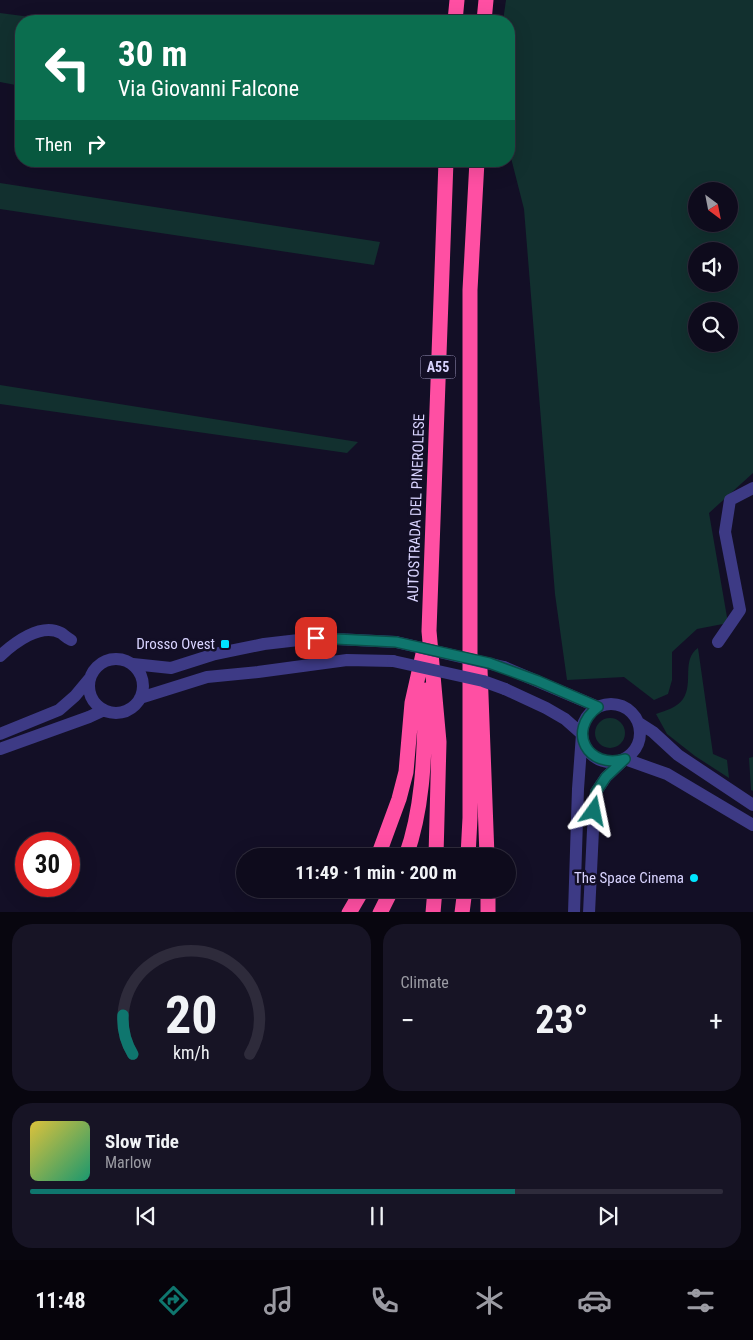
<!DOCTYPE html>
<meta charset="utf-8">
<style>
body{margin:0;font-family:"Roboto Condensed",sans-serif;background:#171425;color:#f1f3f6;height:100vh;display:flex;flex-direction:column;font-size:19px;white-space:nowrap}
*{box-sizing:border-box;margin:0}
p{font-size:16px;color:#9b9ba3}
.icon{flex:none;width:28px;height:28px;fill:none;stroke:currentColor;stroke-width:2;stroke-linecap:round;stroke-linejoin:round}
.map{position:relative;height:912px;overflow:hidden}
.sheet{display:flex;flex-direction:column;gap:12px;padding:12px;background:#08060f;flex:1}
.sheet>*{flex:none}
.banner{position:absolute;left:15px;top:15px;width:500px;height:152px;border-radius:20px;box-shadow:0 5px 20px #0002,0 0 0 1px #2e2b3b;background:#0b6e4f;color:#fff;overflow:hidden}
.needle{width:32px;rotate:148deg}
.fabs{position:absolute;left:688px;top:182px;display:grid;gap:10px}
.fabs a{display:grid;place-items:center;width:50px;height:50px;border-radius:50%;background:#0e0b1c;box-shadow:0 5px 20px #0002,0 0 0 1px #2e2b3b;font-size:25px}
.speed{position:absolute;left:15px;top:832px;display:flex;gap:10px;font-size:25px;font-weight:700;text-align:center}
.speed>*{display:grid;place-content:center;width:65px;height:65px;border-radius:50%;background:#0e0b1c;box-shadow:0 5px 20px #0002,0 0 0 1px #2e2b3b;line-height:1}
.speed .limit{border:8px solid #d22;background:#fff;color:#111}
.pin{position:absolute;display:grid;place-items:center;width:42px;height:42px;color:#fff;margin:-21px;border-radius:10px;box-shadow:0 2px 8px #0006}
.me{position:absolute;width:55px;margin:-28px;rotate:12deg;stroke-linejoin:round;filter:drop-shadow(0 0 4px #0008)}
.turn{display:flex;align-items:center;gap:18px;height:105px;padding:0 20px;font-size:22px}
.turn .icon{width:65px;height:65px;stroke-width:2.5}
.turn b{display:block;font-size:35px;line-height:42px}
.then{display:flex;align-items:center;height:48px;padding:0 20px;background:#0003;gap:10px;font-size:19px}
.big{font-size:38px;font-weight:700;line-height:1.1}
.sheet .tile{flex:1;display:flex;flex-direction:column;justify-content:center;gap:8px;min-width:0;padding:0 18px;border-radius:20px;background:#171425}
.sheet .dial{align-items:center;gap:0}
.dial svg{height:130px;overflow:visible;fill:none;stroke:#2e2b3b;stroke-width:7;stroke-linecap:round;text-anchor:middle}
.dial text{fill:#f1f3f6;stroke:none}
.song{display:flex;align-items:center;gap:15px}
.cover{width:60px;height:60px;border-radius:8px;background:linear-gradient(135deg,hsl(50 70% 55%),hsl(160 70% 35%))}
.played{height:5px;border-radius:2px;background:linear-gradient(90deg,#0f766e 70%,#2e2b3b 70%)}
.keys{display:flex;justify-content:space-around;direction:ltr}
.heat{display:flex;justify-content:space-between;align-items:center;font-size:28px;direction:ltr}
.sheet .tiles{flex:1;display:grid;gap:12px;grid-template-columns:1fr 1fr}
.tile:last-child{grid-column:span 2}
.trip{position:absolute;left:236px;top:848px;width:280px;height:50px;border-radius:25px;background:#0e0b1c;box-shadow:0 5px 20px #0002,0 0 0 1px #2e2b3b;font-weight:700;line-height:50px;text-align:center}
.dock{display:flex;height:80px;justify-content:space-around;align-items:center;background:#06040b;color:#9b9ba3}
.dock .icon{width:35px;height:35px}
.dock .current{color:#0f766e}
.dock b{font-size:22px;color:#f1f3f6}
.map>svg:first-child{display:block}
</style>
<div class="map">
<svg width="753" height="913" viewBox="0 0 753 913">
<rect width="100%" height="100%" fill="#130f26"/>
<!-- green -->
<path fill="#12302f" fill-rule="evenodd" d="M506,0H753V473L709,513L728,623L697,629L672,652V680L668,694L654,700L624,677L567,680L555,594L524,209L510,154L509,153V21H503ZM696,191H729V224H696ZM696,251H729V284H696ZM696,311H729V344H696Z
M0,13L61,21H21V86L0,82Z
M0,183L380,242L374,265L0,209Z
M0,385L358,442L347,453L0,404Z
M698,648L713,754L727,760L729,778L695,756L667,734L656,714C665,711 678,707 683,699C694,683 681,660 698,648Z
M595 733a15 15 0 1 1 30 0a15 15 0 1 1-30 0Z
M753,757V791L751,790L749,758Z"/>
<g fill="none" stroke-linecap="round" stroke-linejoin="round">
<!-- minor -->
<path stroke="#3d3a85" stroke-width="12" d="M718,642L740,610L725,532L730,500L753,488
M0,656C14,643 41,622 61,633C64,635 67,638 71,640
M574,913L578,789L582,734
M589,913L593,830L596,792L606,777L625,759"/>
<!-- tertiary -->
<path stroke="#3d3a85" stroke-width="12" d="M89 686a27 27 0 1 1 54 0a27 27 0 1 1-54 0Z
M133,664L171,668L215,654L264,644L316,638L396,642
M504,667L598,707
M505,689L546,708L565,719L582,734
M140,698L207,677L258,672L347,660L393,661
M582 733a29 29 0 1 1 58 0a29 29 0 1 1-58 0Z
M639,723L653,732L678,755L753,805
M0,734L59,710L75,696L90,678
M0,749L89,717L104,710
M625,759L667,774L753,825"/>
<!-- motorway -->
<path stroke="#ff4fa3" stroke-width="15" d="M455,21L457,0
M484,21L486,0
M480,669L487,856
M378,856L399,799L406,772L412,703L423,654
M406,856C425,803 424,746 426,690
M436,856L439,742L429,631L446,161
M468,856L470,818V290L477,161
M488,889V913
M349,913L363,889
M380,913L392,889
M433,913L435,889
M462,913L465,889"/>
<!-- tertiary-bridge -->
<path stroke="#3d3a85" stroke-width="12" d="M396,642L504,667
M393,661L483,681L505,689"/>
</g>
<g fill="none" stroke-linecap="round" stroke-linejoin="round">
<!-- route casing -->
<g stroke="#0a4d48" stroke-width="12">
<path id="route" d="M316,638L396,642L489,663L538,681L598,707C566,731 588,770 625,759L606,777L596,792L594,811"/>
</g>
<!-- route -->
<use href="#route" stroke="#0f766e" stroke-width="9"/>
</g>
<!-- markers -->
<g fill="#00e5ff" stroke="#130f26" stroke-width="2">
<rect x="220" y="639" width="10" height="10" rx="2.5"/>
<circle cx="694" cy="878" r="5"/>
</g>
<g text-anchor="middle" stroke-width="5" stroke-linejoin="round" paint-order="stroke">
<!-- shield labels -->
<rect fill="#130f26" stroke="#9e99be" stroke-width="1" x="420.5" y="355.5" width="35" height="23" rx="4"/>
<g font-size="14" font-weight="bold" fill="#d9d4ff">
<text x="438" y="372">A55</text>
</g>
<!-- street labels -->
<g font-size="15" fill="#d9d4ff" stroke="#130f26">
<text transform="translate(416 508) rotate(-88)" y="5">AUTOSTRADA DEL PINEROLESE</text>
</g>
<!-- poi labels -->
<g font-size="15" fill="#d9d4ff" stroke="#130f26" text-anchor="end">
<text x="215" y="649">Drosso Ovest</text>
<text x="684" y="883">The Space Cinema</text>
</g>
</g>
</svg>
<div class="fabs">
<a><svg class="needle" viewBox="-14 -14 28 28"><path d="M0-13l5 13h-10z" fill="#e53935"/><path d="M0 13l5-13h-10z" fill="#9b9ba3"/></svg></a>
<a><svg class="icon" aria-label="sound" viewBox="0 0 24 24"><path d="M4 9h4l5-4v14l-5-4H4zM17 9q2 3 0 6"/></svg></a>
<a><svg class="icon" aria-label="search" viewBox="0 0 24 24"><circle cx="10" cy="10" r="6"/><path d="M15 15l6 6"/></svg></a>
</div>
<div class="speed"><div class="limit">30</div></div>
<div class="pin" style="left:316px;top:638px;background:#d93025"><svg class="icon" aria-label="arrive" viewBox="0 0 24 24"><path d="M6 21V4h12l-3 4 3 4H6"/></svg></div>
<svg class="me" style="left:594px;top:811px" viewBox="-20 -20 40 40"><path d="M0-17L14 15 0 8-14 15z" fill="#0f766e" stroke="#fff" stroke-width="4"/></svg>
<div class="trip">11:49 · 1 min · 200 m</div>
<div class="banner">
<div class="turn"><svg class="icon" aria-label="left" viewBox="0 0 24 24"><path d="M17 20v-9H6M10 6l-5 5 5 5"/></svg><div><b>30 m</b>Via Giovanni Falcone</div></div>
<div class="then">Then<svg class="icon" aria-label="right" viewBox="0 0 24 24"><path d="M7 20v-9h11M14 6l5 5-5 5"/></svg></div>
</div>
</div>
<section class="sheet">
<div class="tiles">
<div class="tile dial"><svg viewBox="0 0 100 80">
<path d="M14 69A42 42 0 1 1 86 69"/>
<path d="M14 69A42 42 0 0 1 8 45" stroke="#0f766e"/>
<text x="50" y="56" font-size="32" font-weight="700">20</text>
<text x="50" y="72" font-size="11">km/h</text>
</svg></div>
<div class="tile"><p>Climate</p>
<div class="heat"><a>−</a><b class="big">23°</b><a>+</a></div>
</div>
<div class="tile">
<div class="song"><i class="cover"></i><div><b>Slow Tide</b><p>Marlow</p></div></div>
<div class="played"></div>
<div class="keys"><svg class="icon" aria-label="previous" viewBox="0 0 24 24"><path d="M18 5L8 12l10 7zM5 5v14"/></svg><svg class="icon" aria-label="pause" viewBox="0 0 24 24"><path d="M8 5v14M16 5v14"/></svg><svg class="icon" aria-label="next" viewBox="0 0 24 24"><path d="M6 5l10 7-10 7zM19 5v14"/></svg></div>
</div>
</div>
</section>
<nav class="dock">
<b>11:48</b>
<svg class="icon current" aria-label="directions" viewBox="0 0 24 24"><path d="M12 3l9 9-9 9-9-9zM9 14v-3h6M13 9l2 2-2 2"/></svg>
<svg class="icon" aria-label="music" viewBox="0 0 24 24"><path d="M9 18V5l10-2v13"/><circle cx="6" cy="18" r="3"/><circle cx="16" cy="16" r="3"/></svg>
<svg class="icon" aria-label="phone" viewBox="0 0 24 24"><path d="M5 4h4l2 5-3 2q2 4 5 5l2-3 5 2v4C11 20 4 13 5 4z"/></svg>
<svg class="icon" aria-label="climate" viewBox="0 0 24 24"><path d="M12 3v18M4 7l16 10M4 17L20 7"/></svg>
<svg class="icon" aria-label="car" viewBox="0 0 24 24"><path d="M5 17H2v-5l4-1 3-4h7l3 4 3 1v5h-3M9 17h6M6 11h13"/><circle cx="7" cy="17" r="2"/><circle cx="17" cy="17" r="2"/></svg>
<svg class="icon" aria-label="filters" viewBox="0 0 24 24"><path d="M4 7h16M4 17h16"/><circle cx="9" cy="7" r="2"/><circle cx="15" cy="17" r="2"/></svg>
</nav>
